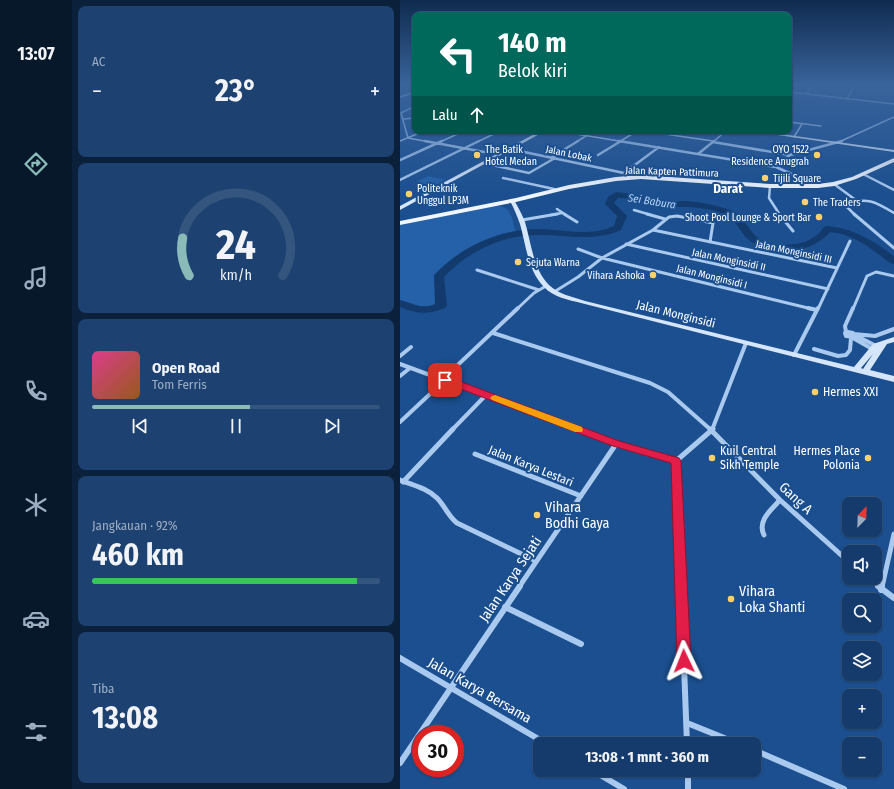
<!DOCTYPE html>
<html lang="id">
<meta charset="utf-8">
<style>
body{margin:0;font-family:"Fira Sans Condensed",sans-serif;background:#1d4271;color:#f1f3f6;height:100vh;display:flex;flex-direction:column;font-size:15px;white-space:nowrap}
*{box-sizing:border-box;margin:0}
p{font-size:13px;color:#9dadc1}
.icon{flex:none;width:22px;height:22px;fill:none;stroke:currentColor;stroke-width:2;stroke-linecap:round;stroke-linejoin:round}
.map{position:relative;flex:1;overflow:hidden}
.details{display:flex;flex-direction:column;gap:6px;padding:6px;background:#0b203b;width:328px}
.details>*{flex:none}
.top-card{position:absolute;left:12px;top:12px;width:380px;height:122px;border-radius:8px;box-shadow:0 1px 3px #0004,0 0 0 1px #33557e;background:#00695c;color:#fff;overflow:hidden}
.needle{width:26px;rotate:23deg}
.tools{position:absolute;left:442px;top:497px;display:grid;gap:8px}
.tools a{display:grid;place-items:center;width:40px;height:40px;border-radius:8px;background:#143b6b;box-shadow:0 1px 3px #0004,0 0 0 1px #33557e;font-size:20px}
.speed{position:absolute;left:12px;top:725px;display:flex;gap:8px;font-size:20px;font-weight:700;text-align:center}
.speed>*{display:grid;place-content:center;width:52px;height:52px;border-radius:50%;background:#143b6b;box-shadow:0 1px 3px #0004,0 0 0 1px #33557e;line-height:1}
.speed .limit{border:6px solid #d22;background:#fff;color:#111}
.pin{position:absolute;display:grid;place-items:center;width:34px;height:34px;color:#fff;margin:-17px;border-radius:8px;box-shadow:0 2px 6px #0006}
.me{position:absolute;width:44px;margin:-22px;rotate:358deg;stroke-linejoin:round;filter:drop-shadow(0 0 3px #0008)}
.turn{display:flex;align-items:center;gap:14px;height:84px;padding:0 20px;font-size:18px}
.turn .icon{width:52px;height:52px;stroke-width:2.5}
.turn b{display:block;font-size:28px;line-height:34px}
.then{display:flex;align-items:center;height:38px;padding:0 20px;background:#0003;gap:8px;font-size:15px}
.big{font-size:30px;font-weight:700;line-height:1.1}
.details .widget{flex:1;display:flex;flex-direction:column;justify-content:center;gap:6px;min-width:0;padding:0 14px;border-radius:8px;background:#1d4271}
.details .dial{align-items:center;gap:0}
.dial svg{height:104px;overflow:visible;fill:none;stroke:#33557e;stroke-width:7;stroke-linecap:round;text-anchor:middle}
.dial text{fill:#f1f3f6;stroke:none}
.song{display:flex;align-items:center;gap:12px}
.cover{width:48px;height:48px;border-radius:6px;background:linear-gradient(135deg,hsl(330 70% 55%),hsl(30 70% 35%))}
.played{height:4px;border-radius:2px;background:linear-gradient(90deg,#8bbbb9 55%,#33557e 55%)}
.keys{display:flex;justify-content:space-around;direction:ltr}
.heat{display:flex;justify-content:space-between;align-items:center;font-size:22px;direction:ltr}
.charge{height:6px;border-radius:3px;background:linear-gradient(90deg,#34c759 92%,#33557e 0)}
.trip{position:absolute;left:133px;top:737px;width:228px;height:40px;border-radius:8px;background:#143b6b;box-shadow:0 1px 3px #0004,0 0 0 1px #33557e;font-weight:700;line-height:40px;text-align:center}
main{display:flex;flex:1;min-height:0}
.dock{display:flex;flex-direction:column;width:72px;justify-content:space-around;align-items:center;background:#08182b;color:#9dadc1}
.dock .icon{width:28px;height:28px}
.dock .active{color:#8bbbb9}
.dock b{font-size:18px;color:#f1f3f6}
.map>svg:first-child{display:block}
</style>
<main>
<nav class="dock">
<b>13:07</b>
<svg class="icon active" aria-label="directions" viewBox="0 0 24 24"><path d="M12 3l9 9-9 9-9-9zM9 14v-3h6M13 9l2 2-2 2"/></svg>
<svg class="icon" aria-label="music" viewBox="0 0 24 24"><path d="M9 18V5l10-2v13"/><circle cx="6" cy="18" r="3"/><circle cx="16" cy="16" r="3"/></svg>
<svg class="icon" aria-label="phone" viewBox="0 0 24 24"><path d="M5 4h4l2 5-3 2q2 4 5 5l2-3 5 2v4C11 20 4 13 5 4z"/></svg>
<svg class="icon" aria-label="climate" viewBox="0 0 24 24"><path d="M12 3v18M4 7l16 10M4 17L20 7"/></svg>
<svg class="icon" aria-label="car" viewBox="0 0 24 24"><path d="M5 17H2v-5l4-1 3-4h7l3 4 3 1v5h-3M9 17h6M6 11h13"/><circle cx="7" cy="17" r="2"/><circle cx="17" cy="17" r="2"/></svg>
<svg class="icon" aria-label="filters" viewBox="0 0 24 24"><path d="M4 7h16M4 17h16"/><circle cx="9" cy="7" r="2"/><circle cx="15" cy="17" r="2"/></svg>
</nav>
<section class="details">
<div class="widget"><p>AC</p>
<div class="heat"><a>−</a><b class="big">23°</b><a>+</a></div>
</div>
<div class="widget dial"><svg viewBox="0 0 100 80">
<path d="M14 69A42 42 0 1 1 86 69"/>
<path d="M14 69A42 42 0 0 1 9 40" stroke="#8bbbb9"/>
<text x="50" y="56" font-size="32" font-weight="700">24</text>
<text x="50" y="72" font-size="11">km/h</text>
</svg></div>
<div class="widget">
<div class="song"><i class="cover"></i><div><b>Open Road</b><p>Tom Ferris</p></div></div>
<div class="played"></div>
<div class="keys"><svg class="icon" aria-label="previous" viewBox="0 0 24 24"><path d="M18 5L8 12l10 7zM5 5v14"/></svg><svg class="icon" aria-label="pause" viewBox="0 0 24 24"><path d="M8 5v14M16 5v14"/></svg><svg class="icon" aria-label="next" viewBox="0 0 24 24"><path d="M6 5l10 7-10 7zM19 5v14"/></svg></div>
</div>
<div class="widget"><p>Jangkauan · 92%</p><b class="big">460 km</b><div class="charge"></div></div>
<div class="widget"><p>Tiba</p><b class="big">13:08</b></div>
</section>
<div class="map">
<svg width="494" height="789" viewBox="0 0 494 789">
<rect width="100%" height="100%" fill="#1b4f8f"/>
<!-- green -->
<path fill="#2461a8" d="M28,176L45,180L34,186L16,182Z
M96,205C113,207 112,220 116,234C98,236 62,255 47,266C44,269 42,273 39,276L41,306L19,311L0,303V225Z"/>
<g fill="none" stroke-linecap="round" stroke-linejoin="round">
<!-- river -->
<path fill="#123a6d" fill-rule="evenodd" d="M216,192C235,193 252,200 270,202C275,202 280,201 285,201C300,202 317,205 330,210C351,218 347,244 381,245C393,245 409,243 418,234C422,231 422,227 427,226C454,228 473,241 494,256V264L490,263C472,249 454,234 430,232C412,254 370,258 349,240C339,232 336,218 324,214C312,209 297,207 285,207C279,207 274,207 269,207C252,205 236,198 218,198L214,203L227,216L221,230C194,242 169,235 140,235C105,234 68,251 44,277L47,306L45,308C29,315 16,314 0,307V300C13,303 22,310 35,304L34,276L35,274C62,246 102,228 141,229C166,230 190,237 214,226L217,216L205,204L208,197Z"/>
<!-- street-far5 -->
<path stroke="#a9c9ee" stroke-width="1.5" d="M389,92L494,104
M407,94L412,85
M447,99L455,85
M15,106L1,113L8,138L30,142
M3,119L15,118
M389,122L421,126
M158,131L225,142
M244,131L313,141
M394,137L402,124
M0,141L24,131
M40,142L64,131
M77,142L100,131
M176,142L186,136
M219,142L237,131
M313,142L326,131
M439,142L494,117"/>
<!-- street-far4 -->
<path stroke="#a9c9ee" stroke-width="2.5" d="M25,141L95,154
M219,141L376,167L418,186
M313,142L390,155
M110,149L224,173
M298,154L314,141
M198,155L221,141
M152,157L178,141
M0,160L42,141
M83,163L129,173L155,158
M376,167L390,155L442,141
M463,174L494,190
M103,178L154,189
M227,178L224,173L259,147
M0,180L79,141
M434,184L457,201
M370,186L369,198L380,215
M157,209L166,215
M234,210L251,215
M151,215L162,213
M455,215L445,205C466,196 476,202 494,213"/>
<!-- street-far3 -->
<path stroke="#a9c9ee" stroke-width="3" d="M164,214L177,222
M247,214L265,219
M379,214L393,231
M454,214L494,248
M122,220L157,214
M253,230L437,268
M226,244L428,289
M178,249L202,258L412,309
M77,270L139,290
M154,292L178,277L202,258L253,230L269,217L277,216L313,223L310,242
M117,309L134,293L146,286
M418,309L450,241
M453,309L467,276L476,272L494,276"/>
<!-- street-far2 -->
<path stroke="#a9c9ee" stroke-width="4" d="M408,308L417,310
M446,332L445,326L453,308
M448,332L453,333L454,337L446,336L445,333Z
M93,333L250,383L268,392L311,430
M454,334L475,336L494,329
M455,335L478,347
M453,338L474,350
M414,349L438,356L446,355L450,350L451,338
M394,355L418,308
M0,356L11,347
M0,364L179,430
M0,376L10,368
M43,379L118,308
M0,422L45,380
M52,430L86,395
M312,430L346,343"/>
<!-- street-far1 -->
<path stroke="#a9c9ee" stroke-width="5" d="M176,429L216,444L276,461L313,429
M310,429L380,500L449,562
M75,454L181,496
M276,461L281,587
M0,480C12,485 27,488 37,498C45,506 48,516 57,523L136,561
M3,482L53,429
M364,535C357,521 371,510 380,500
M468,578L480,587
M119,587L216,444
M482,587L494,534"/>
<!-- street -->
<path stroke="#a9c9ee" stroke-width="6" d="M281,586L287,744
M478,586L494,598
M481,590L482,586
M105,607L181,644
M0,658L147,744
M287,723L339,744
M354,750L444,789
M0,763L120,586
M192,770L224,789
M288,770V789"/>
<!-- secondary -->
<path fill="#d6e6fa" fill-rule="evenodd" d="M15,91V93L0,98V96Z
M140,131H145L0,210V206Z
M350,131H360L494,150V152Z
M110,200H114C118,207 122,214 125,222C131,242 133,269 149,285C158,294 173,297 185,301L454,367L473,344L494,337V342L487,344L470,370L494,376V382L181,303C169,300 153,297 144,287C128,271 126,245 120,224C117,216 114,208 110,201ZM473,354L463,369L461,368Z"/>
<!-- primary -->
<path fill="#f0f6ff" fill-rule="evenodd" d="M494,158V162L456,179L434,186L418,188H370L241,179L216,181L169,189L116,202L0,225V221L116,198L169,185L216,177L241,175L370,184H418L433,182L452,177Z"/>
</g>
<!-- sky -->
<linearGradient id="sky" x2="0" y2="1"><stop stop-color="#0f2b4f"/><stop offset="0.43" stop-color="#39639b"/><stop offset="1" stop-color="#39639b" stop-opacity="0"/></linearGradient>
<rect width="494" height="196" fill="url(#sky)"/>
<!-- route -->
<path fill="#e11d48" stroke="#92132f" d="M42,377H48L219,441L279,458L281,461L291,661L289,666L284,668L279,666L277,661L271,463L213,446L42,382L40,380Z"/>
<!-- slow -->
<path fill="#f59e0b" d="M95,395L182,427L183,430L182,432H175L92,400L90,398L92,396Z"/>
<!-- markers -->
<g fill="#ffd166" stroke="#1b4f8f" stroke-width="1.5">
<circle cx="77" cy="155" r="4"/>
<circle cx="417" cy="155" r="4"/>
<circle cx="365" cy="178" r="4"/>
<circle cx="9" cy="194" r="4"/>
<circle cx="405" cy="202" r="4"/>
<circle cx="419" cy="217" r="4"/>
<circle cx="118" cy="262" r="4"/>
<circle cx="253" cy="275" r="4"/>
<circle cx="415" cy="392" r="4"/>
<circle cx="312" cy="458" r="4"/>
<circle cx="468" cy="458" r="4"/>
<circle cx="137" cy="515" r="4"/>
<circle cx="331" cy="599" r="4"/>
</g>
<g text-anchor="middle" stroke-width="4" stroke-linejoin="round" paint-order="stroke">
<!-- far-poi labels -->
<g font-size="10" fill="#fff" stroke="#1b4f8f" text-anchor="start">
<text x="85" y="153">The Batik<tspan x="85" dy="12">Hotel Medan</tspan></text>
<text x="409" y="153" text-anchor="end">OYO 1522<tspan x="409" dy="12">Residence Anugrah</tspan></text>
<text x="373" y="182">Tijili Square</text>
<text x="17" y="192">Politeknik<tspan x="17" dy="12">Unggul LP3M</tspan></text>
<text x="413" y="206">The Traders</text>
<text x="411" y="221" text-anchor="end">Shoot Pool Lounge &amp; Sport Bar</text>
<text x="126" y="266">Sejuta Warna</text>
<text x="245" y="279" text-anchor="end">Vihara Ashoka</text>
</g>
<!-- far-street labels -->
<g font-size="10" fill="#fff" stroke="#1b4f8f">
<text transform="translate(169 153) rotate(12)" y="4">Jalan Lobak</text>
<text transform="translate(272 171) rotate(2)" y="4">Jalan Kapten Pattimura</text>
<text transform="translate(394 251) rotate(12)" y="4">Jalan Monginsidi III</text>
<text transform="translate(329 259) rotate(12)" y="4">Jalan Monginsidi II</text>
<text transform="translate(312 276) rotate(14)" y="4">Jalan Monginsidi I</text>
</g>
<!-- far-water labels -->
<g font-size="11" font-style="italic" fill="#b5d3f5" stroke="#1b4f8f">
<text transform="translate(252 201) rotate(9)" y="4">Sei Babura</text>
</g>
<!-- street labels -->
<g font-size="12" fill="#fff" stroke="#1b4f8f">
<text transform="translate(276 314) rotate(14)" y="4">Jalan Monginsidi</text>
<text transform="translate(131 466) rotate(22)" y="4">Jalan Karya Lestari</text>
</g>
<!-- poi labels -->
<g font-size="12" fill="#fff" stroke="#1b4f8f" text-anchor="start">
<text x="423" y="396">Hermes XXI</text>
<text x="320" y="455">Kuil Central<tspan x="320" dy="14">Sikh Temple</tspan></text>
<text x="460" y="455" text-anchor="end">Hermes Place<tspan x="460" dy="14">Polonia</tspan></text>
</g>
<!-- far-district labels -->
<g font-size="13" font-weight="bold" fill="#fff" stroke="#1b4f8f">
<text x="328" y="193">Darat</text>
</g>
<!-- near-street labels -->
<g font-size="14" fill="#fff" stroke="#1b4f8f">
<text transform="translate(396 498) rotate(43)" y="5">Gang A</text>
<text transform="translate(110 579) rotate(-56)" y="5">Jalan Karya Sejati</text>
<text transform="translate(80 690) rotate(30)" y="5">Jalan Karya Bersama</text>
</g>
<!-- near-poi labels -->
<g font-size="14" fill="#fff" stroke="#1b4f8f" text-anchor="start">
<text x="145" y="512">Vihara<tspan x="145" dy="16">Bodhi Gaya</tspan></text>
<text x="339" y="596">Vihara<tspan x="339" dy="16">Loka Shanti</tspan></text>
</g>
</g>
</svg>
<div class="tools">
<a><svg class="needle" viewBox="-14 -14 28 28"><path d="M0-13l5 13h-10z" fill="#e53935"/><path d="M0 13l5-13h-10z" fill="#9dadc1"/></svg></a>
<a><svg class="icon" aria-label="sound" viewBox="0 0 24 24"><path d="M4 9h4l5-4v14l-5-4H4zM17 9q2 3 0 6"/></svg></a>
<a><svg class="icon" aria-label="search" viewBox="0 0 24 24"><circle cx="10" cy="10" r="6"/><path d="M15 15l6 6"/></svg></a>
<a><svg class="icon" aria-label="layers" viewBox="0 0 24 24"><path d="M12 4l9 5-9 5-9-5zM3 14l9 5 9-5"/></svg></a>
<a>+</a>
<a>−</a>
</div>
<div class="speed"><div class="limit">30</div></div>
<div class="pin" style="left:45px;top:380px;background:#d93025"><svg class="icon" aria-label="arrive" viewBox="0 0 24 24"><path d="M6 21V4h12l-3 4 3 4H6"/></svg></div>
<svg class="me" style="left:284px;top:661px" viewBox="-20 -20 40 40"><path d="M0-17L14 15 0 8-14 15z" fill="#e11d48" stroke="#fff" stroke-width="4"/></svg>
<div class="trip">13:08 · 1 mnt · 360 m</div>
<div class="top-card">
<div class="turn"><svg class="icon" aria-label="left" viewBox="0 0 24 24"><path d="M17 20v-9H6M10 6l-5 5 5 5"/></svg><div><b>140 m</b>Belok kiri</div></div>
<div class="then">Lalu<svg class="icon" aria-label="ahead" viewBox="0 0 24 24"><path d="M12 20V5M6 11l6-6 6 6"/></svg></div>
</div>
</div>
</main>
